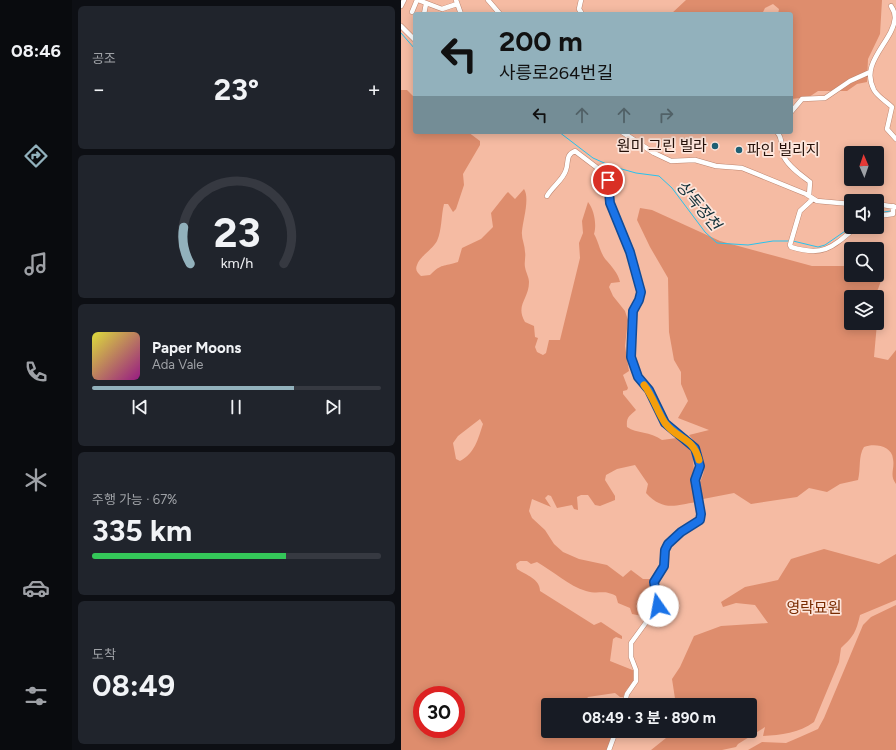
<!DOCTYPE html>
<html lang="ko">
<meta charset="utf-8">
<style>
body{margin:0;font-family:Figtree,"Noto Sans KR",sans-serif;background:#20242c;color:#f1f3f6;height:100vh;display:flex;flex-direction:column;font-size:15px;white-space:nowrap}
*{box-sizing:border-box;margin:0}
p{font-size:13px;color:#9ea1a6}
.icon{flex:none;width:22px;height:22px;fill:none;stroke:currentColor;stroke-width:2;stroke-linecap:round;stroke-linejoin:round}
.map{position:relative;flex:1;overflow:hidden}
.sheet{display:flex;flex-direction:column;gap:6px;padding:6px;background:#0d0f14;width:329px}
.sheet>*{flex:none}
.banner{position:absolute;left:12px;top:12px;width:380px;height:122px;border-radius:4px;box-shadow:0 2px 10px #0003;background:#92b1bc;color:#111;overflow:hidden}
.needle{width:26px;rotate:358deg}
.buttons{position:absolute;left:443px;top:146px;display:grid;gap:8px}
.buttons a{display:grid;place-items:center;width:40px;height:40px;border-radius:4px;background:#171b24;box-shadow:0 2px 10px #0003;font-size:20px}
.speed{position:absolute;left:12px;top:686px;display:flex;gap:8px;font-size:20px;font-weight:700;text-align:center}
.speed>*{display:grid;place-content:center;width:52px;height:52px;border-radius:50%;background:#171b24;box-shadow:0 2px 10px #0003;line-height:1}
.speed .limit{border:6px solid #d22;background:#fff;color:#111}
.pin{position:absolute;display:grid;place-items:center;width:34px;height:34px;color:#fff;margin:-17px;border:2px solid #fff;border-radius:50%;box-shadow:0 1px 4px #0007}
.me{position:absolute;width:44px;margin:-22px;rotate:348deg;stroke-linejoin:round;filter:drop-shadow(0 0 3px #0008)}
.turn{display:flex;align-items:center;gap:14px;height:84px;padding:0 20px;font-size:18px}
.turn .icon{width:52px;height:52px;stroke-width:2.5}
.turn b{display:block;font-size:28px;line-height:34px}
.lanes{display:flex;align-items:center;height:38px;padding:0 20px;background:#0003;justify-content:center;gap:20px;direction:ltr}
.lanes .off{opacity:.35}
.big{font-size:30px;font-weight:700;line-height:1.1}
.sheet .widget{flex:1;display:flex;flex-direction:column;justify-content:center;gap:6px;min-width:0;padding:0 14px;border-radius:6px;background:#20242c}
.sheet .dial{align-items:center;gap:0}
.dial svg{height:104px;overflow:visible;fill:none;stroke:#363941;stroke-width:7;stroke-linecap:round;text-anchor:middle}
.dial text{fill:#f1f3f6;stroke:none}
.song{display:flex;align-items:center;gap:12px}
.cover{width:48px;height:48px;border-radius:6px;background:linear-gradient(135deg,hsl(60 70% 55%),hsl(310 70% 35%))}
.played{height:4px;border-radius:2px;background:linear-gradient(90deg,#92b1bc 70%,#363941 70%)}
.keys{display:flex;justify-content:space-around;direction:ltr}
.heat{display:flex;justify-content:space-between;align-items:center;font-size:22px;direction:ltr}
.charge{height:6px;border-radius:3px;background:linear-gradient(90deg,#34c759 67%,#363941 0)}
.trip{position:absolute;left:140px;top:698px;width:216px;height:40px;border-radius:4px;background:#171b24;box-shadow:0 2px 10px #0003;font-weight:700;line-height:40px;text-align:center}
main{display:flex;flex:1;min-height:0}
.menu{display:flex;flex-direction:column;width:72px;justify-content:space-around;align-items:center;background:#090b0e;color:#9ea1a6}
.menu .icon{width:28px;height:28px}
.menu .current{color:#92b1bc}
.menu b{font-size:18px;color:#f1f3f6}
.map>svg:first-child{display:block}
</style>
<main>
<nav class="menu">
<b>08:46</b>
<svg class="icon current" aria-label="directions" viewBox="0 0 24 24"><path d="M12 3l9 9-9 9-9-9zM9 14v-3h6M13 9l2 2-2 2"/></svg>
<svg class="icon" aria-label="music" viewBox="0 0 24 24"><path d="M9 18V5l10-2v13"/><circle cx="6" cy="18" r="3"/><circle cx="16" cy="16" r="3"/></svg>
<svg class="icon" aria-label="phone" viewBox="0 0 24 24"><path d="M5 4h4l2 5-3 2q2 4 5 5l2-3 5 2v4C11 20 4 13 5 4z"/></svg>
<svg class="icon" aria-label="climate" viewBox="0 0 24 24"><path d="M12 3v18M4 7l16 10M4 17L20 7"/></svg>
<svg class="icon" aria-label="car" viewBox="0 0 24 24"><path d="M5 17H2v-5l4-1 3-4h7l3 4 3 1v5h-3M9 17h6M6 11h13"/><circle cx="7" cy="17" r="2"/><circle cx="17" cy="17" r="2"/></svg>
<svg class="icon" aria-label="filters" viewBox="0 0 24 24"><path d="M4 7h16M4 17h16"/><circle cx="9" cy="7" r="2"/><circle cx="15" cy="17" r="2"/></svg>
</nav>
<section class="sheet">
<div class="widget"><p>공조</p>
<div class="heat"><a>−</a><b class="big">23°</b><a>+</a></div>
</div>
<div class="widget dial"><svg viewBox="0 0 100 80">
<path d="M14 69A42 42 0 1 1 86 69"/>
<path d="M14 69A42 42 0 0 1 9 41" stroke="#92b1bc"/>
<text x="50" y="56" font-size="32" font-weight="700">23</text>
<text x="50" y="72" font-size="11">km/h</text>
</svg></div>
<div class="widget">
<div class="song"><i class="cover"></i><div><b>Paper Moons</b><p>Ada Vale</p></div></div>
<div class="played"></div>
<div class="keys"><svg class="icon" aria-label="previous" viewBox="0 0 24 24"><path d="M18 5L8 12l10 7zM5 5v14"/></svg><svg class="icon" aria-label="pause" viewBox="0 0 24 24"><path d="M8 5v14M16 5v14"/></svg><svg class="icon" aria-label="next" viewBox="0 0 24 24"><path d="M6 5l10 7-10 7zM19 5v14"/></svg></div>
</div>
<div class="widget"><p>주행 가능 · 67%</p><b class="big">335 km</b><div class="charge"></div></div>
<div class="widget"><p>도착</p><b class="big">08:49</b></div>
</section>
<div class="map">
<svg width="495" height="750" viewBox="0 0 495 750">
<rect width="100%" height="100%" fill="#f5bba3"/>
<!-- green -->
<path fill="#de8d6d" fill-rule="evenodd" d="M285,0H481L479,34L467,59L466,82L456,84L446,91H417L408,97L390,99V14H377L378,9L372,4L364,8L361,14H270Z
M0,90H6L14,98V132L25,134L29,132H67L79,141V145L62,174L63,185L55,209L52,212L47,204H43C40,216 41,230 36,241C31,250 18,257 16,265C14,270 16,272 20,276L29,275C41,263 42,267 57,262L61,248L80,239L92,227L90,213L105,194L107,192L114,199L123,189C129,198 122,220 121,231C120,238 124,245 124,252C125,257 123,262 124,267C125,273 128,277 128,282C128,299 114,305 124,322L133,326L134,337L137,338L134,347L136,352L142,355L145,353L148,340H159L179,258L178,243L182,233L181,221L187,202C193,209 196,225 193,234C198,242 199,254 206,261C211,267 217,273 219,282L210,283L208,287L212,296L224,311L227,320L224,346L228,371L222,375L227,388L226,390L222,391V394L235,410C229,416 225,416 226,427C236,434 249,431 261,440L276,438L291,448L293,470L291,481L295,502C273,506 262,511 245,493L247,484L234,465L216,469L205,475L204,480L214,496V500L199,506L194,505L187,495H180L176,497L177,510L173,509L171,505L156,508L150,496L147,495L144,498L150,507L131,499L128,511L131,518L144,530L153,544L162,552L178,559L206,565L222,577L230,570L242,579H249L255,597V604L246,617L231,614L229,608L217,603L215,596C202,589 198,595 185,591C168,586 152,571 136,562L130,564L126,561H119L115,564L116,569C125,575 139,579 139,591L193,625L200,622L221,636V639L215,637L212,639L209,661L234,671L232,685L226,689L222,697H219L214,693L187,697L181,705H147V731H212L206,750H0ZM79,419L82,424C77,439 74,453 59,461L55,459L52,443L57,436ZM21,695H55V729H21Z
M239,208L251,210L319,241L411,266H450V275H476V271L483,273L474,297H450V323H476L473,357L487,360L495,350V484C488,475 494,469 492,459C491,446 474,443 463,447C457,456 460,469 457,480L439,484L426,492L408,488L396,497L350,504L333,493L302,499C292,488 303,478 303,469C303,455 296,445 288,435L308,430L277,418L287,401L280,384V372L273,360L268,332L267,278L249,247L236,220Z
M423,549L478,564L495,554V600L459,615C455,632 453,636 440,648L438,662L413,722C398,733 380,735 362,736L364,727L337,744L335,747L321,750H250L265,738L269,731H349V705H275L271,679L279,667L293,636L320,626L367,623L354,605L335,603L322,607L320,602L344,587L377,580L390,559Z
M495,605V750H347L361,742L385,743L399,737L417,729L423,718L462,625L470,617Z"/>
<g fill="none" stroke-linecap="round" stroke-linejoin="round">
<!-- stream -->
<path stroke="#27c3ef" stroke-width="1" d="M0,33L14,49
M158,132L192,158L210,166L235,173L258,176L271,188L304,232L316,243L347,245L372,241H389
M476,213L490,211
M392,241L417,247L424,245L450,227"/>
<!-- minor casing -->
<g stroke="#bd8670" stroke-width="5.5">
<path id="minor" d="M17,0L41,9L56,4
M55,0L60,14
M87,0L99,14
M180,0L178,9L181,14
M0,6L3,0
M490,6C492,9 494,14 494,18C492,42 458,62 473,90C477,97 485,101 491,107L486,129L495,139
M11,12L16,0
M23,14L25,4
M0,26L14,40
M390,112L401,99L424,98L449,81L469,72
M221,132L253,153L270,161L294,160L315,166L341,168L405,194L416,201L450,204
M376,132C383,139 379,149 383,157C388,167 400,175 409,182L408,196
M146,196C151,187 162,180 165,170C168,162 164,155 174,151L203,173L207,180L209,203L229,252L240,292L238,300L232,311L230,357L237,377L248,390L264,423L294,447L299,466L298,472L294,480L300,513L299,520L280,532L267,544L264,550L263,566L253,582L257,606L230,643V657L235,670V681L226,694L223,705
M412,199L399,211L389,245L390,247C422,257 431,248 455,227
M476,204L494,207
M476,216L492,214V206
M208,750L215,731"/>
</g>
<!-- minor -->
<use href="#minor" stroke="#fff" stroke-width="4.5"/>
</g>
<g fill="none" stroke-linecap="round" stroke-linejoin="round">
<!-- route casing -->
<g stroke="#114b97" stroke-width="10">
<path id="route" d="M207,180L209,203L229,252L240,292L238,300L232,311L230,357L237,377L248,390L264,423L294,448L299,466L294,480L300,514L299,520L280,532L267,544L264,550L263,566L253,582L257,606"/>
</g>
<!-- route -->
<use href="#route" stroke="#1a73e8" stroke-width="7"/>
<!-- slow -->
<path stroke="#f59e0b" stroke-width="7" d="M243,385C252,396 256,411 264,423C277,440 292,437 298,460"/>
</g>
<!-- markers -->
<g fill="#1e6074" stroke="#fde5db" stroke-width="1.5">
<circle cx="314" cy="146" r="4"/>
<circle cx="338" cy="150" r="4"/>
</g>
<g text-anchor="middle" stroke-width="3.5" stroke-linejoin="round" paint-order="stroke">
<!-- poi labels -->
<g font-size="15" fill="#251008" stroke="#fde5db" text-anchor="end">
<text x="306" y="151">원미 그린 빌라</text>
<text x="346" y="155" text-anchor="start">파인 빌리지</text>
</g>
<!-- park labels -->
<g font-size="15" fill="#792b01" stroke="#fde5db">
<text x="413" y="613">영락묘원</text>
</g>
<!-- water labels -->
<g font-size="16" font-style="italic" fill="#123039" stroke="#fde5db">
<text transform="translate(298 205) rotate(50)" y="6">상독정천</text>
</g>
</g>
</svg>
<div class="buttons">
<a><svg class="needle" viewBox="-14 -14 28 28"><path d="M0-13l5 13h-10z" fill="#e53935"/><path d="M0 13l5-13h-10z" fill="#9ea1a6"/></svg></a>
<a><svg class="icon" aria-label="sound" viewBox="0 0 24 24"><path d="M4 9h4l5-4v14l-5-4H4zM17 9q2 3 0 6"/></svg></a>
<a><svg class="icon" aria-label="search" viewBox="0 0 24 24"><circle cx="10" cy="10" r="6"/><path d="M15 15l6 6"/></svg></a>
<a><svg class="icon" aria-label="layers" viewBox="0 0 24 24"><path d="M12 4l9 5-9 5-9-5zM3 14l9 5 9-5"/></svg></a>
</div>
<div class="speed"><div class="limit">30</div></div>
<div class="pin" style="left:207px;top:180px;background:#d93025"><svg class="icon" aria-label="arrive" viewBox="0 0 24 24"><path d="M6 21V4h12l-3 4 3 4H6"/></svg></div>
<svg class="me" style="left:257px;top:606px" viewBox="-20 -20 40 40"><circle r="19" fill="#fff"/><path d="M0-13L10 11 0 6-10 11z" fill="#1a73e8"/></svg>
<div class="trip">08:49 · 3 분 · 890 m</div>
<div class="banner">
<div class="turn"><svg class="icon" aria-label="left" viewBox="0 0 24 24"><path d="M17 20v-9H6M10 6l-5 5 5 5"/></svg><div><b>200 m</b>사릉로264번길</div></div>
<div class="lanes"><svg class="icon" aria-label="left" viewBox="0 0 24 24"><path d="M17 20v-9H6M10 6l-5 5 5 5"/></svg><svg class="icon off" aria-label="ahead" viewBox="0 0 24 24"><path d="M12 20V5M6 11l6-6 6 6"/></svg><svg class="icon off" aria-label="ahead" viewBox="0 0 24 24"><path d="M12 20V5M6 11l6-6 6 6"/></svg><svg class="icon off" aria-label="right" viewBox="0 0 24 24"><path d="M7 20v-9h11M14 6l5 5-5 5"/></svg></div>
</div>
</div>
</main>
